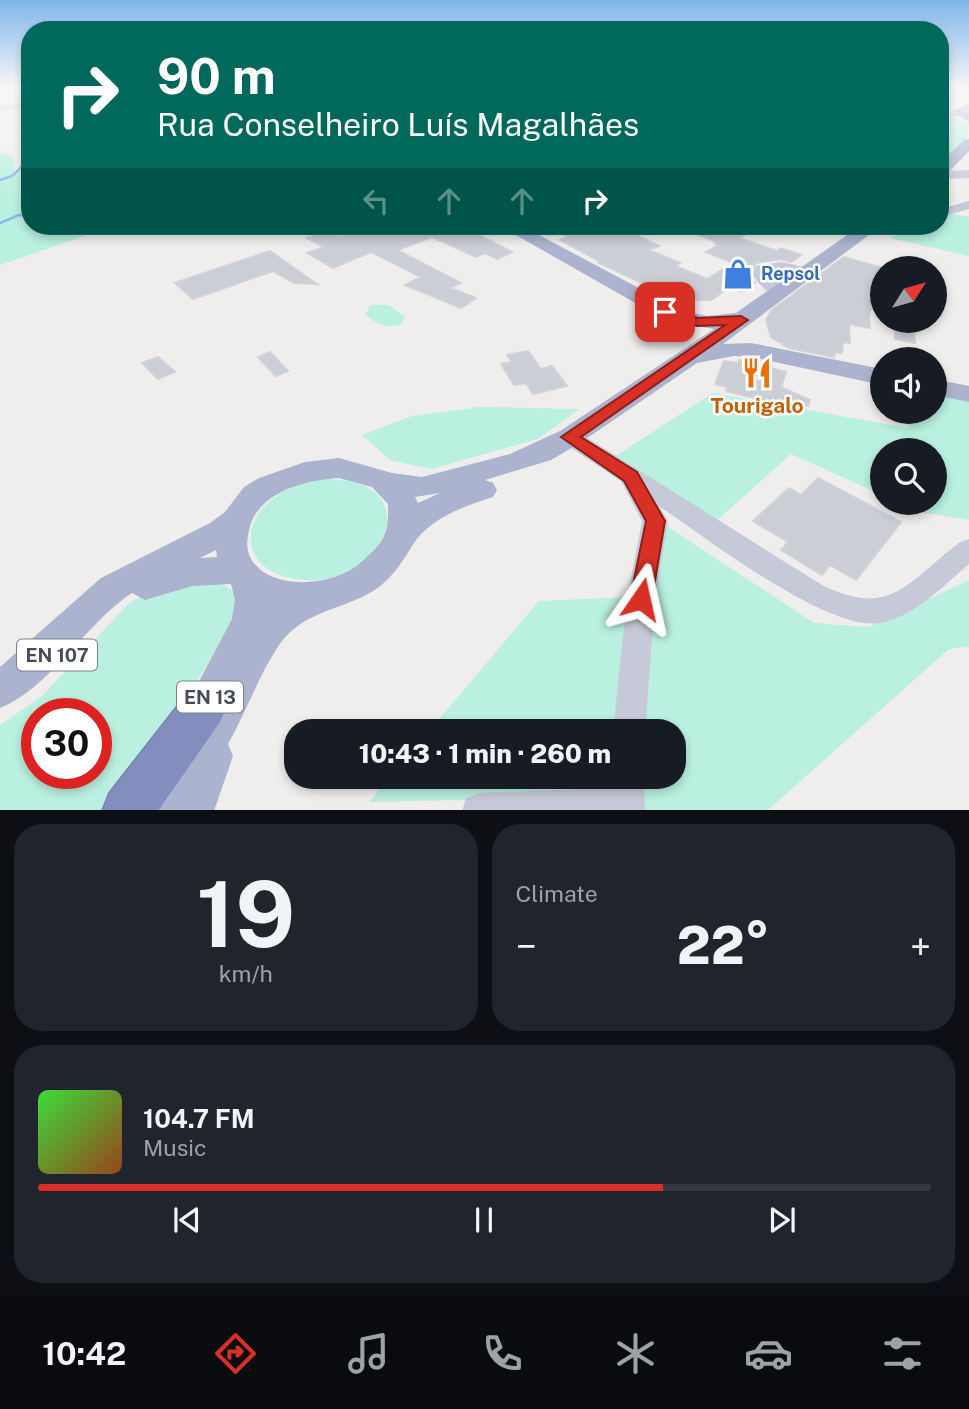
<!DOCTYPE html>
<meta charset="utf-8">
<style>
body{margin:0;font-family:"Public Sans",sans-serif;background:#20242c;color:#f1f3f6;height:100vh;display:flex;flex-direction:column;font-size:26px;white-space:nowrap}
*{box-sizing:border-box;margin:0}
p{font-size:23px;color:#9ea1a6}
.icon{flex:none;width:38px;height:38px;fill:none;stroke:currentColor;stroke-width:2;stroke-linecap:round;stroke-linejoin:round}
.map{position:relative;height:810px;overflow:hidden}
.panel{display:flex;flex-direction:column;gap:14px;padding:14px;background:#0d0f14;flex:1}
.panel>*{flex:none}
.guide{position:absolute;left:21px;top:21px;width:928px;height:214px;border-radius:28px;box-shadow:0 4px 10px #0003;background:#00695c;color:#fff;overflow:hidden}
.needle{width:46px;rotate:53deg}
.tools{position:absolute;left:870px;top:256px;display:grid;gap:14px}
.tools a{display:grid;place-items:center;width:77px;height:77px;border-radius:50%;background:#171b24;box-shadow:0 4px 10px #0003;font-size:35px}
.speed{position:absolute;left:21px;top:698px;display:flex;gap:14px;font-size:35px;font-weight:700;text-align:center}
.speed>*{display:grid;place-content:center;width:91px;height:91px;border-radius:50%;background:#171b24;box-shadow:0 4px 10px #0003;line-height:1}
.speed .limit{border:10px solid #d22;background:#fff;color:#111}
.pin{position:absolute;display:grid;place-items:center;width:60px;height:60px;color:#fff;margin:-30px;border-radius:14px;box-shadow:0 4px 10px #0006}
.me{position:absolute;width:77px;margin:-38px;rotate:11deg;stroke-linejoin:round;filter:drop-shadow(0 0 5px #0008)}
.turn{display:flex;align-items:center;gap:24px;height:147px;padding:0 21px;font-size:32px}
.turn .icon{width:91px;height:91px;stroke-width:2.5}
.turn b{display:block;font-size:49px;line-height:60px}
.lanes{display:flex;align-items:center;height:66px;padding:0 21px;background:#0003;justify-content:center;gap:35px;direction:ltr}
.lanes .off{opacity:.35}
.big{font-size:52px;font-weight:800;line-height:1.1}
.panel .tile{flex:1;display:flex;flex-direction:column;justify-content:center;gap:10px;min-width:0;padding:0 24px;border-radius:28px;background:#20242c}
.panel .dial{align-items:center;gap:0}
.dial b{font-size:91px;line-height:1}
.song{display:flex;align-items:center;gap:21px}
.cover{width:84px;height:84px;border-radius:10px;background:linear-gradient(135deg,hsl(120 70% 55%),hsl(20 70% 35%))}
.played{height:7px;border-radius:4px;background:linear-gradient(90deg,#d93025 70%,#363941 70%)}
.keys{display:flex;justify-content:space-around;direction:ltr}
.heat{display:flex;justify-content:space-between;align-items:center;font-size:38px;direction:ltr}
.panel .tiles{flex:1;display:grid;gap:14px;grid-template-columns:1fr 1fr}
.tile:last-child{grid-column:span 2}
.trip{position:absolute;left:284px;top:719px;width:402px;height:70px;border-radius:28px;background:#171b24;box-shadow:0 4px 10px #0003;font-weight:800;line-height:70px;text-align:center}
.tab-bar{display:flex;height:112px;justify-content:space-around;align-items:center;background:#090b0e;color:#9ea1a6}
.tab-bar .icon{width:49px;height:49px}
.tab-bar .on{color:#d93025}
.tab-bar b{font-size:32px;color:#f1f3f6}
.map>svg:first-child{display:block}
</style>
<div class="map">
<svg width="969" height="811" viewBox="0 0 969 811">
<rect width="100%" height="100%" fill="#f0eeed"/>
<!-- green -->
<path fill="#b9f0df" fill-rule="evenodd" d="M940,114L969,123L966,141L942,163Z
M0,154L13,155L15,173L30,169V226H113L0,265Z
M951,214L969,217V256L890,238L917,226H940V216Z
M371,305H389L405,317L401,324C385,329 378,325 365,314Z
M713,393L908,428L910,411H934L935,393L969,400V520L920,512L899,502H934V450H882V495L791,454L715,522L614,457Z
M480,407L580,409L538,439L431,469L390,460L362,435L412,416Z
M320,479C441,475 379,602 286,577C242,565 240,522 275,497C289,487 304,483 320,479Z
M650,515L814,623L868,627L969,580V647L949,649L768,810H635L629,796L369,802L390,777H674V732L429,731L539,601L630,597Z
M211,580C229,586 236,590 241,609L187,697L103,810L0,811V725L42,696L128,604L145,594ZM37,714H96V774H37Z"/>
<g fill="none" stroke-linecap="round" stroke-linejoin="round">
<!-- stream -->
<path stroke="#85b9ef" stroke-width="2.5" d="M0,180L12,176L30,159
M0,223L19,215L30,216"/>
</g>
<!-- building -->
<path fill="#ccced5" stroke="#d1d1d9" stroke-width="2" d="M368,226H461L512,252L497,259L485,253L476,257L432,237L397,250L461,283L450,288L476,298L461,308L405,285L421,277L371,252L333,268L307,253L324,247L307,238L326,231L338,237Z
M547,226H618L659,246L649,250L680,263L675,266L707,279L733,263L706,252L719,245L715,243L717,242L677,226H719L729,232L737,229L748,233L739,238L777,251L781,248L801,255L791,262L781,259L756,263L750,273L755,283L741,292L730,287L711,300L665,299L655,293L659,291L599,263L601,262L560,240L569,237Z
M270,251L317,284L294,283L273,271L193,299L175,283Z
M844,257L882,268V285L878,284L869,315L870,328L849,324L850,343L843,342L842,353L835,352L834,357L789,348L771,337L766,320L772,310Z
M895,323L914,327L915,343L895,339Z
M528,351L541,369L552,366L567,386L533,394L526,383L514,385L501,364L512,362L507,355Z
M270,352L288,371L276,376L258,357Z
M158,357L175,372L158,379L142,363Z
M739,360L786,372L781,387L810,400L808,406L776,398L775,403L726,391L727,387L715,384L724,361L738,363Z
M818,478L901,522L856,580L830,565L822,575L781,550L788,542L753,521L789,488L801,495Z"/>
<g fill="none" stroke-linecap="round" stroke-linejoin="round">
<!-- highway casing -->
<g stroke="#6e79aa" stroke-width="2">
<path id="highway" d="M204,686L220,692L226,707L220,722L158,811H102L109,793L188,692Z"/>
</g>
<!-- minor -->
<path fill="#c6cad8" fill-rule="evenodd" d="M30,103V109L0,111V105Z
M940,109L965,114L960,117L940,115Z
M969,170V178L946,179L940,175L946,171Z
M969,201V209L940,217V209Z
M721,226H738L728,230Z
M781,262L813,269L815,272L807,277L781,272L768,273L789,292L787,296C771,299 760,286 752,274L756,266Z
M570,430L578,432L822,585C892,619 907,582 960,542L969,539V564C943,586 916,616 880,623C828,632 705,537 659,506L668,521L655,599L645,732H613L627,599L642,521L621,481L562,442L559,437L562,432Z
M610,777H644L645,811H462L466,798L479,793L610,788Z"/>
<!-- major -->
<path fill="#acb3ce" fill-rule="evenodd" d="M969,104V122L952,111Z
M969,139V151L946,175L940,177V163L964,140Z
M500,226H522L682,311L707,316L736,313L860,226H881L723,344L751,343L882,369V385L751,357L734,356L697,363L580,443L551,460L485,480L493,483L497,490L493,497C464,506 428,519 412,546C403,561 394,575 379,587C348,610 305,608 279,645C259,675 246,712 228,744L233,756L214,811H144L150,795L189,734L185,732L179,719L232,619L235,600L231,584L192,586L145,600L132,593C86,623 49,689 0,708V667L101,578L210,523L225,512L244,487L259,478L305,462L339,458L392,473L422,477L510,454L560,431L714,329L667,321ZM339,478L372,487L388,504C389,536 383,543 360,563C335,586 268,593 250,557C246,548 247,539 249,531C256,492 306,480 339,478ZM440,493L418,503L415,497ZM216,550L217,557L200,558Z
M934,379L969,386V402L934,395Z"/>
<!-- highway -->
<use href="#highway" fill="#838ebe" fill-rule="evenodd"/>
</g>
<!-- sky -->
<linearGradient id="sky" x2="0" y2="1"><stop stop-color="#80b6eb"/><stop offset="0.44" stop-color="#f8f7f7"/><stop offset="1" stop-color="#f8f7f7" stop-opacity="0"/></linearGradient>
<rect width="969" height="201" fill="url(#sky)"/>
<!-- route -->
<path fill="#d93025" stroke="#8d1f18" stroke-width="2" d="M665,308L698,318L741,316L748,320L581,437L637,472L665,521L652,599L648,605L641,607L634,605L630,599L646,521L624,481L561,437L725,325L697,326L661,315V309Z"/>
<!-- icons -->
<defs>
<g id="shop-bare" transform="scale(2.415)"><path d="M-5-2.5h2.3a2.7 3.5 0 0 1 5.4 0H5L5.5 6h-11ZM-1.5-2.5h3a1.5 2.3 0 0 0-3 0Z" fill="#3f7fe0" stroke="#fff" stroke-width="2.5" paint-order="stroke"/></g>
<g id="restaurant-bare" transform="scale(2.415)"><path d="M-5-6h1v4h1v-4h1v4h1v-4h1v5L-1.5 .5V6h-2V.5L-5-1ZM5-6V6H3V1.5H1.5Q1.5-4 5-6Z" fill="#e8710a" stroke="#fff" stroke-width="2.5" paint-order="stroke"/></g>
</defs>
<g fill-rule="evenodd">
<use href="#shop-bare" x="738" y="274"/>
<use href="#restaurant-bare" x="757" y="373"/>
</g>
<g text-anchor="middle" stroke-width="5" stroke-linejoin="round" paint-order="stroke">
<!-- far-shop labels -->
<g font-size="18" font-weight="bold" fill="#366cbe" stroke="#fff" text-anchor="start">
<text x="761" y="280">Repsol</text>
</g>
<!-- shield labels -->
<g fill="#fff" stroke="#7d808c" stroke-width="2">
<rect x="17" y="639.5" width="80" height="31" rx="5"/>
<rect x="177" y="681.5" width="66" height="31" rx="5"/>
</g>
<g font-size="19" font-weight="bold" fill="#454a5b">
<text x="57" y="662">EN 107</text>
<text x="210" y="704">EN 13</text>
</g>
<!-- food labels -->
<g font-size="21" font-weight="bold" fill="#c56008" stroke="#fff">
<text x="757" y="413">Tourigalo</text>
</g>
</g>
</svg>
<div class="tools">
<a><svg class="needle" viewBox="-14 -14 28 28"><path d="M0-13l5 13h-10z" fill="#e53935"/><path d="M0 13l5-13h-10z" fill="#9ea1a6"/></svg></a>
<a><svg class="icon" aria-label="sound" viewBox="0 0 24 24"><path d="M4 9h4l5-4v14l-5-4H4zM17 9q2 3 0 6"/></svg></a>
<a><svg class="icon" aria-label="search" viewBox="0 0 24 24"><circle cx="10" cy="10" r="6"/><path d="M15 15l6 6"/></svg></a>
</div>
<div class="speed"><div class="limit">30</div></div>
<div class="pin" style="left:665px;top:312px;background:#d93025"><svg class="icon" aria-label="arrive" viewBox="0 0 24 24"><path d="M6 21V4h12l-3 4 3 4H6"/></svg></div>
<svg class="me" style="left:641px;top:599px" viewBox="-20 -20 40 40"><path d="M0-17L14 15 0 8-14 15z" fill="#d93025" stroke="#fff" stroke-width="4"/></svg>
<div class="trip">10:43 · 1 min · 260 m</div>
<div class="guide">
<div class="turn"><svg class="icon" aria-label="right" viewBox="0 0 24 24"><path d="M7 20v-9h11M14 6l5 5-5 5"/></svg><div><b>90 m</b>Rua Conselheiro Luís Magalhães</div></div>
<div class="lanes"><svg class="icon off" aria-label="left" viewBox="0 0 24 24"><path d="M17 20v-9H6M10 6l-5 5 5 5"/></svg><svg class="icon off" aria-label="ahead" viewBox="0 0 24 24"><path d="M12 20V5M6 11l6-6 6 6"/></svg><svg class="icon off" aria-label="ahead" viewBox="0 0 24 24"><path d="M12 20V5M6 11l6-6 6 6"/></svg><svg class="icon" aria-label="right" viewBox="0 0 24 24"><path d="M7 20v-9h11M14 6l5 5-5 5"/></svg></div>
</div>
</div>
<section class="panel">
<div class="tiles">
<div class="tile dial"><b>19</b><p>km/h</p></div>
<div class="tile"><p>Climate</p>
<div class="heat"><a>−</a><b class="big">22°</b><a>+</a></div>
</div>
<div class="tile">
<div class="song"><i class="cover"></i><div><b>104.7 FM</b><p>Music</p></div></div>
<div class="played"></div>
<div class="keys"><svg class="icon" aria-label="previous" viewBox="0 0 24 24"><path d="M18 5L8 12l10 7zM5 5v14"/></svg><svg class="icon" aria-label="pause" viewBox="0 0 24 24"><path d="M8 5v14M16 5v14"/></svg><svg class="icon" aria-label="next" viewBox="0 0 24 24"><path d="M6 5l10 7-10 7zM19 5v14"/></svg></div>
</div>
</div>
</section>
<nav class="tab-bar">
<b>10:42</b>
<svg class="icon on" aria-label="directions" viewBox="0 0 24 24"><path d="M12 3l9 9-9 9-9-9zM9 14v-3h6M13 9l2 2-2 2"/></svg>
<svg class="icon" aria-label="music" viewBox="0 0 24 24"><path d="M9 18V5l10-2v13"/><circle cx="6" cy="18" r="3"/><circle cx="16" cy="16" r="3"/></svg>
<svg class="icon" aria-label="phone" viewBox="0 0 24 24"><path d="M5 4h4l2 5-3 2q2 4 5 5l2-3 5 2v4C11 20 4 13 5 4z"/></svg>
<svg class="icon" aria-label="climate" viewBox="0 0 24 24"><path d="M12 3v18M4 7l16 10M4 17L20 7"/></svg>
<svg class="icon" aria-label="car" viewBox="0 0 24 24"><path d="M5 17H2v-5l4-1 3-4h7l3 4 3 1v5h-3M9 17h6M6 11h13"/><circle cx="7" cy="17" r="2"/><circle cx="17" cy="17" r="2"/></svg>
<svg class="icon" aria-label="filters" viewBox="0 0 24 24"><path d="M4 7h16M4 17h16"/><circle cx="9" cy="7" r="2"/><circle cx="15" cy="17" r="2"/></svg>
</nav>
